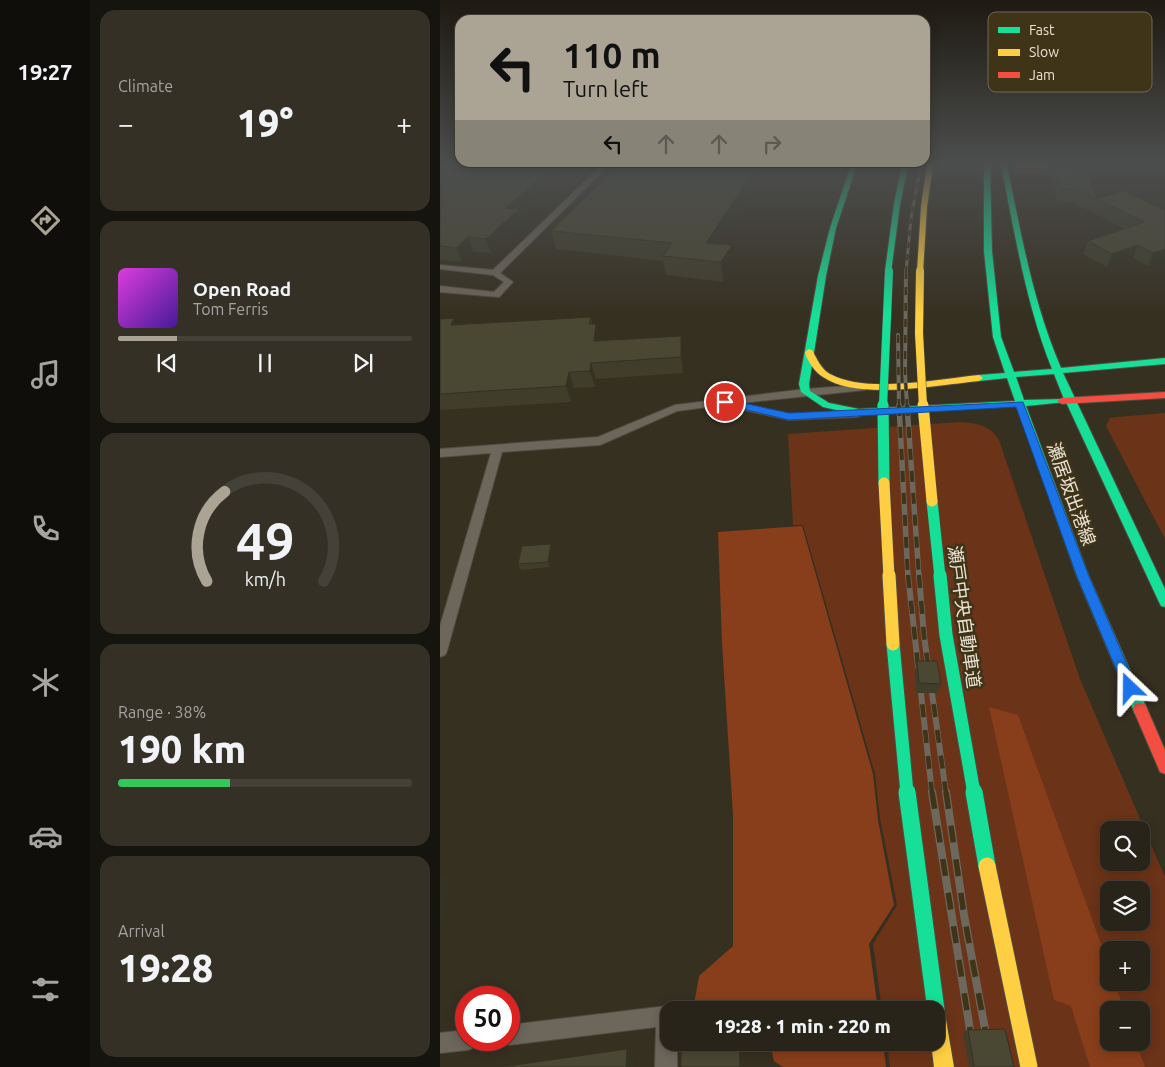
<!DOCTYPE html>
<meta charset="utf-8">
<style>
body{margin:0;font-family:Ubuntu,"Noto Sans JP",sans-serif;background:#343026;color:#f1f3f6;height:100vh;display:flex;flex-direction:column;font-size:19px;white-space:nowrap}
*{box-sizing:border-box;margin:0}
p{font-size:16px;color:#a5a4a2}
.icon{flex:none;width:28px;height:28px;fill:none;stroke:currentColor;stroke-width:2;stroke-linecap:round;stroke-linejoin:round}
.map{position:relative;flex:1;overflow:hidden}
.details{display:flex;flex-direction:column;gap:10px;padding:10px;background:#16140e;width:350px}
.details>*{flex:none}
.hud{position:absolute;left:15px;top:15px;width:475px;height:152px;border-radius:15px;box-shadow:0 2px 12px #0003,0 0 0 1px #444138;background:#aba495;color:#111;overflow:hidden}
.controls{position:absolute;left:660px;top:821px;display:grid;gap:10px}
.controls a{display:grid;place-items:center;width:50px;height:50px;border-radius:10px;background:#282419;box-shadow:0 2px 12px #0003,0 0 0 1px #444138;font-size:25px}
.speed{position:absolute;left:15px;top:986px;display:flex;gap:10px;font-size:25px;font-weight:700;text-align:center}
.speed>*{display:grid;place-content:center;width:65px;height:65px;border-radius:50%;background:#282419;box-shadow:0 2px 12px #0003,0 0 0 1px #444138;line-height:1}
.speed .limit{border:8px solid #d22;background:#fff;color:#111}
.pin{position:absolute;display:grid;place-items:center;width:42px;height:42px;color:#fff;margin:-21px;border:2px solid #fff;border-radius:50%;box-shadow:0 1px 5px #0007}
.me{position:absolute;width:55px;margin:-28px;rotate:337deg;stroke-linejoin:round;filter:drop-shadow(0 0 4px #0008)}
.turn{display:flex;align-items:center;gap:18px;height:105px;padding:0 25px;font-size:22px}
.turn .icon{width:65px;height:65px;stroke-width:2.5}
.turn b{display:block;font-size:35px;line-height:42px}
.lanes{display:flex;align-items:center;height:48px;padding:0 25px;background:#0003;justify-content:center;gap:25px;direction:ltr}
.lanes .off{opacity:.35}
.big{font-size:38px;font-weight:800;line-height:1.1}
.details .card{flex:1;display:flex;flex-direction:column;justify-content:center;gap:8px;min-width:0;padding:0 18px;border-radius:15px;background:#343026}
.details .dial{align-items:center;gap:0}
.dial svg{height:130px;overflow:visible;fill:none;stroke:#444138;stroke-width:7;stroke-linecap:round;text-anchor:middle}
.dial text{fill:#f1f3f6;stroke:none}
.song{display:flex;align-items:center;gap:15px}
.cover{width:60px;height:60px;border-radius:8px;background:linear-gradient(135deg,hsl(300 70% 55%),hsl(260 70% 35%))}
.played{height:5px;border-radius:2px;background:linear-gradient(90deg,#aba495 20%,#444138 20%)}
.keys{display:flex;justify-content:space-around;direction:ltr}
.heat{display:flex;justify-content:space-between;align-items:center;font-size:28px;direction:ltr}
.charge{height:8px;border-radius:4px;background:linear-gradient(90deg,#34c759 38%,#444138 0)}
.trip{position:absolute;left:220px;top:1001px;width:285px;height:50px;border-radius:15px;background:#282419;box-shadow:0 2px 12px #0003,0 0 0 1px #444138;font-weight:800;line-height:50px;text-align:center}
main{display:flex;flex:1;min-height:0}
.tabs{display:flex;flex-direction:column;width:90px;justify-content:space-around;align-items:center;background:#100e0a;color:#a5a4a2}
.tabs .icon{width:35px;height:35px}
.tabs .selected{color:#aba495}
.tabs b{font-size:22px;color:#f1f3f6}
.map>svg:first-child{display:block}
</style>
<main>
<nav class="tabs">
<b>19:27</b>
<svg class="icon selected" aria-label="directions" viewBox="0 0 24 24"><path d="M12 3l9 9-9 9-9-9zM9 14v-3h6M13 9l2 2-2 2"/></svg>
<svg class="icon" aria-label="music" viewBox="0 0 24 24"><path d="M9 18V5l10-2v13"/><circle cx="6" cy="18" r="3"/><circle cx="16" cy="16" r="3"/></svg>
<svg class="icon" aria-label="phone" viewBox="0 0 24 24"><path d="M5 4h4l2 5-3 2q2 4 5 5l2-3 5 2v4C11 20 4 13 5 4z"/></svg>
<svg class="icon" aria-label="climate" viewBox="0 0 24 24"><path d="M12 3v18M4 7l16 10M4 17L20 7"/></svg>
<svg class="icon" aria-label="car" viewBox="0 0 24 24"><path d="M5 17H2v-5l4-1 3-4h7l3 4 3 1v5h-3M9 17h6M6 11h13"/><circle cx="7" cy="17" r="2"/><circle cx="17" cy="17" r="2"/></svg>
<svg class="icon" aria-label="filters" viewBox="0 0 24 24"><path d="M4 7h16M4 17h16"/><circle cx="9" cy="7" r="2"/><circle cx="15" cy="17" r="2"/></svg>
</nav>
<section class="details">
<div class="card"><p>Climate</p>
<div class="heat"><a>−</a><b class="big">19°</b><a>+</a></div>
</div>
<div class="card">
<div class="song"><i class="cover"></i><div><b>Open Road</b><p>Tom Ferris</p></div></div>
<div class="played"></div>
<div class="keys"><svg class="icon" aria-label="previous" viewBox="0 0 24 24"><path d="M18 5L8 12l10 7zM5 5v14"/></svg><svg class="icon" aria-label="pause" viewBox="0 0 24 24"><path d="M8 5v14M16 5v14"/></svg><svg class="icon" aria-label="next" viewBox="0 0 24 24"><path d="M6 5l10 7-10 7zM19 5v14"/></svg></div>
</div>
<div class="card dial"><svg viewBox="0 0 100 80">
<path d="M14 69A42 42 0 1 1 86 69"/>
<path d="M14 69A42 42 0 0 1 25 14" stroke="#aba495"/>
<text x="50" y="56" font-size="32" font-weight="700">49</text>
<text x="50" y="72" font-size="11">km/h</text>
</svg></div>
<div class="card"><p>Range · 38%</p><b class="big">190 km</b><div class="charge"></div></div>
<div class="card"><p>Arrival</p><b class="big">19:28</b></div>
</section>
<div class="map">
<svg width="725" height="1067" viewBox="0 0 725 1067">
<rect width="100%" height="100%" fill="#363021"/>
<!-- green -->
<path fill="#6b3318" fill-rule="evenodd" d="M725,413V539L666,426L670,418L677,417Z
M520,422C536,423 550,425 559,440L640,679L725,877V1067H450L447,1043L496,1042V1010H442L433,944L457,905L440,818L435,774L363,525H353L348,434ZM669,830H701V862H669ZM669,890H701V922H669ZM669,950H701V982H669ZM669,1010H701V1042H669Z"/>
<!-- forest -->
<path fill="#883e1b" d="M574,165H604L606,174L574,173Z
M362,526L433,774L438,820L454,905L429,944L438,1010H253L259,976L293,946V815L282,643L278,532Z
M549,707L578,715L669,966V982L675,983L684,1010H669V1042L696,1043L705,1067H650L631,1006L614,1000Z
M330,1043H443L446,1067H343L334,1061Z"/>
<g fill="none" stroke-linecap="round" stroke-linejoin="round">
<!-- lane casing -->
<g stroke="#524c40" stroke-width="2">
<path id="lane" d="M162,165H169L60,273L73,282L59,297L0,292V286L54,292L64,282L53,275L0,269V265L53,270Z
M421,385L426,388L425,390L301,403L349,414L420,412V416L416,417L349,420L291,407L290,404L237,411L160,445L62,452L7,651L5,655L0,657V626L51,453L0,457V449L158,437L235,405L366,389Z
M227,1006L235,1010H229V1042H237V1067H215L216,1027L69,1045L61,1040H69V1025Z
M26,1030V1040H38L35,1047L28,1050L0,1053V1033Z"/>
</g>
<!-- fast casing -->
<g stroke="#524c40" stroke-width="2">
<path id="fast" d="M411,165H417L396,228L386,276L369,384L370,391L389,403L419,409L575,401L567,378L539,381L535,378L539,375L565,373L553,337L544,251V165H550L552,251L561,337L574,372L612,369C586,304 575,234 561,165H567C581,234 593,303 621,368L725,358V364L623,373L725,589V607L721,606L719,602L626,402L586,406L648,574L707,709L705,714L700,715L695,714L636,574L577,406L419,415L383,407L361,392L359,384L378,276L390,228ZM614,374L624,399L584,400L576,377Z"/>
</g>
<!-- slow casing -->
<g stroke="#524c40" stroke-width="2">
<path id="slow" d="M369,349L372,350C377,359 381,369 390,374C426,394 499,379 539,375L543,378L539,381C498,385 418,401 383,377C375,372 370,364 366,356L365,352Z
M496,1005L502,1008L505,1014L514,1067H494L491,1042H496V1010H488L490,1008Z"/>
</g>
<!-- jam casing -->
<g stroke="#524c40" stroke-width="2">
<path id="jam" d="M725,392V398L622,404L617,401L622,398Z
M700,703L705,704L725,750V774L720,772L693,709L695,704Z"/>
</g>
<!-- lane -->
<use href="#lane" fill="#6c665b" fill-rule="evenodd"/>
<!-- fast -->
<use href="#fast" fill="#16e098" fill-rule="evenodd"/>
<!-- slow -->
<use href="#slow" fill="#ffcf43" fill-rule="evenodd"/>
<!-- jam -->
<use href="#jam" fill="#f24e42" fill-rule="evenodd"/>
<!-- rail-far4 casing -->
<g stroke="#6d685d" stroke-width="3">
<path id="rail-far4" d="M466,272L471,218L481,165"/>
</g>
<!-- rail-far3 casing -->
<g stroke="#6d685d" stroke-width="4">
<path id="rail-far3" d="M466,271L465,372L467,406
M458,335L459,406"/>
</g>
<!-- rail-far2 casing -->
<g stroke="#6d685d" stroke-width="5.5">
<path id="rail-far2" d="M459,405L468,577
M467,405L479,577"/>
</g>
<!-- rail-far1 casing -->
<g stroke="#6d685d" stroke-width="6">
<path id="rail-far1" d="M468,575L492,793
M479,575L484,636L506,793"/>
</g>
<!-- rail casing -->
<g stroke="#6d685d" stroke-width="8">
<path id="rail" d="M492,792L536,1067
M506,792L524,915L552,1067"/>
</g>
<!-- rail-far4 -->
<use href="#rail-far4" stroke="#3f3318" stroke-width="2" stroke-dasharray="6" stroke-linecap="butt"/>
<!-- rail-far3 -->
<use href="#rail-far3" stroke="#3f3318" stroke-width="2.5" stroke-dasharray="8" stroke-linecap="butt"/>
<!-- rail-far2 -->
<use href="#rail-far2" stroke="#3f3318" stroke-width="4" stroke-dasharray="11" stroke-linecap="butt"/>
<!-- rail-far1 -->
<use href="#rail-far1" stroke="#3f3318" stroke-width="4.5" stroke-dasharray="13" stroke-linecap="butt"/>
<!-- rail -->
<use href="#rail" stroke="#3f3318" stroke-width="5.5" stroke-dasharray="17" stroke-linecap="butt"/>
<!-- fast-bridge-far4 casing -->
<g stroke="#524c40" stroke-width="8" stroke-linecap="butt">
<path id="fast-bridge-far4" d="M448,272L457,204L465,165"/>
</g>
<!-- fast-bridge-far3 casing -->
<g stroke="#524c40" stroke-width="9" stroke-linecap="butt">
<path id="fast-bridge-far3" d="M443,406L449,271"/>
</g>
<!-- fast-bridge-far2 casing -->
<g stroke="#524c40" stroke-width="12" stroke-linecap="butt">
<path id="fast-bridge-far2" d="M443,405L444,483
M492,501L500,577"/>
</g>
<!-- fast-bridge-far1 casing -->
<g stroke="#524c40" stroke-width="15" stroke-linecap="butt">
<path id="fast-bridge-far1" d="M500,575L506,635L534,793
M453,644L467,793"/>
</g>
<!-- fast-bridge casing -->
<g stroke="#524c40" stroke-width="19" stroke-linecap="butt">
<path id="fast-bridge" d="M467,792L496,1010
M534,792L547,866"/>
</g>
<!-- slow-bridge-far4 casing -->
<g stroke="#524c40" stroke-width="8" stroke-linecap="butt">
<path id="slow-bridge-far4" d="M480,272L484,207L490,165"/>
</g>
<!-- slow-bridge-far3 casing -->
<g stroke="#524c40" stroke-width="9" stroke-linecap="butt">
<path id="slow-bridge-far3" d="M480,271L479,333L483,406"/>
</g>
<!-- slow-bridge-far2 casing -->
<g stroke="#524c40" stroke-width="12" stroke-linecap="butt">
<path id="slow-bridge-far2" d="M483,405L492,501
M444,483L449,577"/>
</g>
<!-- slow-bridge-far1 casing -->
<g stroke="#524c40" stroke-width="15" stroke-linecap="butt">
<path id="slow-bridge-far1" d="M449,575L453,644"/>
</g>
<!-- slow-bridge casing -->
<g stroke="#524c40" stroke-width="19" stroke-linecap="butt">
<path id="slow-bridge" d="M547,866L589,1067"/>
</g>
<!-- fast-bridge-far4 -->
<use href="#fast-bridge-far4" stroke="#16e098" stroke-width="6"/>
<!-- fast-bridge-far3 -->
<use href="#fast-bridge-far3" stroke="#16e098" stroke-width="8"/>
<!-- fast-bridge-far2 -->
<use href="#fast-bridge-far2" stroke="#16e098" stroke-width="11"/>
<!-- fast-bridge-far1 -->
<use href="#fast-bridge-far1" stroke="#16e098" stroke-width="13"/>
<!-- fast-bridge -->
<use href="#fast-bridge" stroke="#16e098" stroke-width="17"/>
<!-- slow-bridge-far4 -->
<use href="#slow-bridge-far4" stroke="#ffcf43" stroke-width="6"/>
<!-- slow-bridge-far3 -->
<use href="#slow-bridge-far3" stroke="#ffcf43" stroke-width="8"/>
<!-- slow-bridge-far2 -->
<use href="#slow-bridge-far2" stroke="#ffcf43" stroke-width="11"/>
<!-- slow-bridge-far1 -->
<use href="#slow-bridge-far1" stroke="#ffcf43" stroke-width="13"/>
<!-- slow-bridge -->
<use href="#slow-bridge" stroke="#ffcf43" stroke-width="17"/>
</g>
<!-- wall -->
<path fill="#403d2b" d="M0,165H132L80,213L83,223L51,253L33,252L22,262L0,260Z
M607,165H628L657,198L725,210V260L708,266L693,258L667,267L643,254L648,241L685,229L632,202L617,201L606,169Z
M111,231L279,244L293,264L283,282L226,275L223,261L116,249Z
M151,317L152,324H156L160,341L243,352V373L156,379L155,387L134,388L131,402L0,410V319L17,324Z
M111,544L114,549L110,567L81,570L78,564Z
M477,661L501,684L498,693H476L475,671Z
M528,1030L574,1067H529L523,1032Z"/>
<!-- shaded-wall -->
<path fill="#343223" d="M114,165H132L80,213L83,223L51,253L46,239L66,208Z
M318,165H329L268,262L266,243Z
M28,237L33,252L22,262L16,248Z
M292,245L293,264L283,282L281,262Z
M698,245L693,258L667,267L672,254Z
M725,249V260L708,266L713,253Z
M14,318L21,334L11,325Z
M156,324L161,339L158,357L154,341Z
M241,336L243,352V373L241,357Z
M151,363L156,379L155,387L150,371Z
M129,372L134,388L131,402L126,386Z
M111,544L114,549L110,567L108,562Z
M0,874L11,881L0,933Z
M299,1042H302L303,1067H300Z
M187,1049L195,1052L194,1067H186Z"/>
<!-- building -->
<path fill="#4a4732" stroke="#343223" d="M0,165H114L66,208L79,209L46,239L28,237L16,248L0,246Z
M178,165H318L266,243L292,245L281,262L223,256L232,243L111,231Z
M612,165H628L647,174L657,198L684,191L725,210V249L713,253L698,245L672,254L648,241L704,222L636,189L621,188Z
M151,317L149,324H156L154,341L241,336V357L151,363L150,371L129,372L126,386L0,394V319L14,318L11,325Z
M111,544L108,562L78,564L82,546Z
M477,661H497L501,684L479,683Z
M565,1029L574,1067H533L534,1065L528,1030Z
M496,1031H498V1038H496Z
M241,1042H299L300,1067H241Z
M187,1049L186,1067H61Z"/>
<!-- sky -->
<linearGradient id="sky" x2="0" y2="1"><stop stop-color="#1e1a12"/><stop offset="0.52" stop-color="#4c4e4e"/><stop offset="1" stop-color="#4c4e4e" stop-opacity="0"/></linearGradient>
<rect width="725" height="315" fill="url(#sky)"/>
<!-- route -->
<path fill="#1a73e8" stroke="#114b97" d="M285,399L349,413L583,402L648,574L697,688L695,693L690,695L686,693L684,688L636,574L576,407L349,420L282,404V400Z"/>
<g text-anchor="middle" stroke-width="5" stroke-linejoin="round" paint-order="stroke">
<!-- street labels -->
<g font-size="18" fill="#eae3d3" stroke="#3f3318">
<text transform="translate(631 494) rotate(70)" y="6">瀬居坂出港線</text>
<text transform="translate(524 617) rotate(82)" y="6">瀬戸中央自動車道</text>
</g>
</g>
<!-- legend -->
<rect x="548" y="12" width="164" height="80" rx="8" fill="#3f3318" stroke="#726850" stroke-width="1"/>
<rect x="558" y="27" width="22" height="6" fill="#16e098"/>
<rect x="558" y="49" width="22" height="7" fill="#ffcf43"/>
<rect x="558" y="72" width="22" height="6" fill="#f24e42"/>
<g font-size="14" fill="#eae3d3">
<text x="589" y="35">Fast</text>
<text x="589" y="57">Slow</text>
<text x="589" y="80">Jam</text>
</g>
</svg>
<div class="controls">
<a><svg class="icon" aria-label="search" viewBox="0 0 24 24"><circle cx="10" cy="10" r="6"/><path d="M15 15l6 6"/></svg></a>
<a><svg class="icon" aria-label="layers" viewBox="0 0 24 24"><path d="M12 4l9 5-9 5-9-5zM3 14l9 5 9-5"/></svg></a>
<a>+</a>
<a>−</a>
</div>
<div class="speed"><div class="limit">50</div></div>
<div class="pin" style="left:285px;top:402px;background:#d93025"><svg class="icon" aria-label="arrive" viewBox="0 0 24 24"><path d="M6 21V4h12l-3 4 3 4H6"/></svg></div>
<svg class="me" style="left:690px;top:688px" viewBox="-20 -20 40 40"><path d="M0-17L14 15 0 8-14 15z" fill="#1a73e8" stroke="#fff" stroke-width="4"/></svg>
<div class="trip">19:28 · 1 min · 220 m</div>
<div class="hud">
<div class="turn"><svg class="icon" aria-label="left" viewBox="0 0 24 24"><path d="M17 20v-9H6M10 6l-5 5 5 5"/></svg><div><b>110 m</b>Turn left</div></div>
<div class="lanes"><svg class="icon" aria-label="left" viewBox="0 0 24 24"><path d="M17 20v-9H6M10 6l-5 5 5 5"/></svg><svg class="icon off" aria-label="ahead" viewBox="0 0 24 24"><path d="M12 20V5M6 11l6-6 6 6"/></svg><svg class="icon off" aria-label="ahead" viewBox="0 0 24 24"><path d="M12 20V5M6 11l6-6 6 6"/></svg><svg class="icon off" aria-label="right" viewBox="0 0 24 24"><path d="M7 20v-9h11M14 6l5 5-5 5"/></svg></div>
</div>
</div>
</main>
